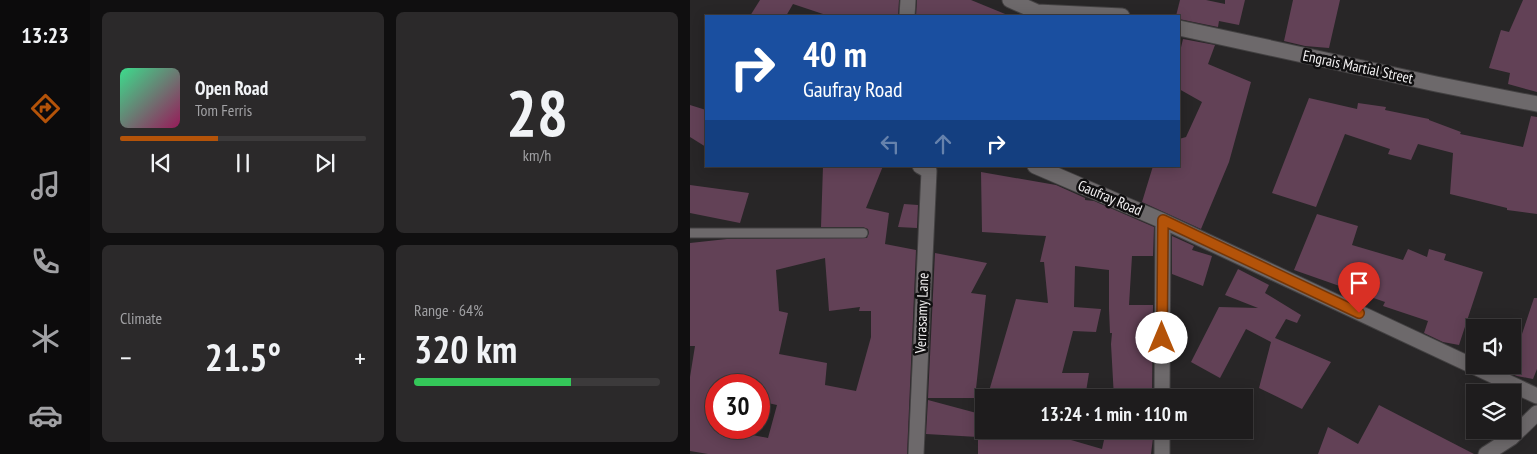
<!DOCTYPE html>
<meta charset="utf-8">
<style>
body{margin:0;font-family:"PT Sans Narrow",sans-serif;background:#2b292a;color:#f1f3f6;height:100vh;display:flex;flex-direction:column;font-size:19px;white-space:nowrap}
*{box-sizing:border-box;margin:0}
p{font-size:16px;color:#a1a1a4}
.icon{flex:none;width:28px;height:28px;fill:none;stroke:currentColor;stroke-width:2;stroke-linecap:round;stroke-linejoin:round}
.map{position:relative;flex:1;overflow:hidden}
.side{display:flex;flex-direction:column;gap:12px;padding:12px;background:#100f10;width:600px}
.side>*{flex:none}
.guide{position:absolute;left:15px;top:15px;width:475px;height:152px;border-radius:0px;box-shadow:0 2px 12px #0003,0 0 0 1px #3c3a3b;background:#1a4fa0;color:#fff;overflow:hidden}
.buttons{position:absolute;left:776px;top:319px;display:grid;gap:10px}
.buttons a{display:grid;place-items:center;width:55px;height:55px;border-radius:0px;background:#1e1c1d;box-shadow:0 2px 12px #0003,0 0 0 1px #3c3a3b;font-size:25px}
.speed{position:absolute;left:15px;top:374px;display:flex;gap:10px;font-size:25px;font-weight:700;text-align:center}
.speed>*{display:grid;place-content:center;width:65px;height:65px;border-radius:50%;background:#1e1c1d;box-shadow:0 2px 12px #0003,0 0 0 1px #3c3a3b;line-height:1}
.speed .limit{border:8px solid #d22;background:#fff;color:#111}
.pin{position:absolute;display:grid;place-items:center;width:42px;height:42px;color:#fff;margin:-51px -21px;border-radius:50% 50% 50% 0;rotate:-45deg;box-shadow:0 0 5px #0007}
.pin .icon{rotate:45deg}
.me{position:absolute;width:55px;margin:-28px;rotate:0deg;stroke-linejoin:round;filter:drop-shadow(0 0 4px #0008)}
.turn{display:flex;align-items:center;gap:18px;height:105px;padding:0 15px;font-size:22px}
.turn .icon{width:65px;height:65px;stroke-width:2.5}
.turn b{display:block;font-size:35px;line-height:42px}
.lanes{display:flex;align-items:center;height:48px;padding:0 15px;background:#0003;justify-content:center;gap:25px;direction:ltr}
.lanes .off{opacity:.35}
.big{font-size:38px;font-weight:700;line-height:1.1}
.side .tile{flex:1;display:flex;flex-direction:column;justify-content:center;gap:8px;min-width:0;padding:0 18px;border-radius:8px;background:#2b292a}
.side .dial{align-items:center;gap:0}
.dial b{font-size:65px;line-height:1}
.song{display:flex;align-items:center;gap:15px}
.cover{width:60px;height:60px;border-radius:8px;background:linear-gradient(135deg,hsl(150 70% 55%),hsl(330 70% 35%))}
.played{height:5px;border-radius:2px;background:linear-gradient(90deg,#b45309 40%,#3c3a3b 40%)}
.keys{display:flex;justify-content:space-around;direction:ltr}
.heat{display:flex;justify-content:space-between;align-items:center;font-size:28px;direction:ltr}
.charge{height:8px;border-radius:4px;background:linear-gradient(90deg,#34c759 64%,#3c3a3b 0)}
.side .tiles{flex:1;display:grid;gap:12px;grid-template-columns:repeat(2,1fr)}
.trip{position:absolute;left:285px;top:389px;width:278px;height:50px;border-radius:0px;background:#1e1c1d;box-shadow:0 2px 12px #0003,0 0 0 1px #3c3a3b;font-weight:700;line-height:50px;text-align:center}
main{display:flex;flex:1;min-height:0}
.dock{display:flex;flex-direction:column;width:90px;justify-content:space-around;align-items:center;background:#0c0b0c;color:#a1a1a4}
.dock .icon{width:35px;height:35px}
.dock .selected{color:#b45309}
.dock b{font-size:22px;color:#f1f3f6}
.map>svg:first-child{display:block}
</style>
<main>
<nav class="dock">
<b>13:23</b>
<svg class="icon selected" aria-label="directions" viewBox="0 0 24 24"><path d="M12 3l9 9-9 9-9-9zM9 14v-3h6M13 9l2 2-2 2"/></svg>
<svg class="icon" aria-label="music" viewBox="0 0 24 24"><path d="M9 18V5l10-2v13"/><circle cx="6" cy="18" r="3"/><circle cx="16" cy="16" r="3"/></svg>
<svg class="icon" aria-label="phone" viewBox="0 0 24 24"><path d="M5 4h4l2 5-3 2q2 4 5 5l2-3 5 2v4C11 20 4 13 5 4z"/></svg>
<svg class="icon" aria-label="climate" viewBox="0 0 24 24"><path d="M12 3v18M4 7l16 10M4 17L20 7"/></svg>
<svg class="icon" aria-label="car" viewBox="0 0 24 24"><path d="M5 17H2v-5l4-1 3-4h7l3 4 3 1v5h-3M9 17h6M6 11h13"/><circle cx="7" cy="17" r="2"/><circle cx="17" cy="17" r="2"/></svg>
</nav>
<section class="side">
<div class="tiles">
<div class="tile">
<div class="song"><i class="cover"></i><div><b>Open Road</b><p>Tom Ferris</p></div></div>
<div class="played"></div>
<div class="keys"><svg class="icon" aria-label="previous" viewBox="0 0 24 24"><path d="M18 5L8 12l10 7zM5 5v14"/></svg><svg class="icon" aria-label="pause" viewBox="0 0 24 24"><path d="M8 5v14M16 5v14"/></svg><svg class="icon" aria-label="next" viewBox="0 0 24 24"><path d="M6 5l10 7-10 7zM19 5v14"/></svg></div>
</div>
<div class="tile dial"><b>28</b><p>km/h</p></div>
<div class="tile"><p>Climate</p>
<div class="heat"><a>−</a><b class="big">21.5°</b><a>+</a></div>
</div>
<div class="tile"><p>Range · 64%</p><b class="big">320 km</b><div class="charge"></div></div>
</div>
</section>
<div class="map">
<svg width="847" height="454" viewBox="0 0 847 454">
<rect width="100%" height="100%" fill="#282627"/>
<!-- building -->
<path fill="#624156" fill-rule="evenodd" d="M70,0H209L208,16H139L103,4L96,16H60Z
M227,0H281L320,16H226Z
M490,0H516L535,4V0H555L549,25L529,21L528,27L489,19V16H486Z
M603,0H650L639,48L615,46L594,41Z
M833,0H847V92L818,84L820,73L799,68L811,30L819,32Z
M493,39L525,45L518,64L561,82L539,162L511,229L452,202L463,166H489V139L496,137L512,102L489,89V56Z
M619,98L667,109L668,103L696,107L695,110L739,119V120L771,132L770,134L833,147L841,116L847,117V214L817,210V208L760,194L763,153L728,144L721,160L698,154L700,149L655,134L626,207L582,193Z
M0,105L16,110V147L0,137Z
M133,166H193L176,208L199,213L195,244L226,250L217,454H18L0,451V377L5,346H0V243L37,239L177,238L179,233L178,229L173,227H131ZM135,258L139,311L170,307L169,311H181V337L166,391L135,385L137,363L89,354L98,313L89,311L86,270ZM26,385H69V401L87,405L78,438L26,428Z
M291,172L366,185L395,198V200L404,201L464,227L463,256H442L439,305H463L462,398H424L421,344L422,333H420L419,309V270L385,266L384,307L411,309L406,332L383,331L372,373H399L395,398H297L326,299L358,303L354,262H350L356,236L292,232Z
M0,185L59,193L50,223L0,213Z
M214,204L228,205L227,228L208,227Z
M627,214L668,226L662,245L713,260L718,249L737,257L739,249L756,254L754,260L793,272L769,345L753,342L734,333L738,321L693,306L695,302L604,270Z
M482,236L504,246L502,250L522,256L513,286L482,274Z
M245,253L297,263L281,293L296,295L285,398H238Z
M548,269L579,285L575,293L611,315L607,323L596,319L585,338L641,362L612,409L569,388L581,342L556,329L530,378L501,362L529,307L568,308L535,295Z
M844,298H847V369L843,379L827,376L819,373Z
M238,400L294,415V435L350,434V431L412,449L416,431L463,438L461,454H288V437L236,434Z
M689,405L784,454H628L638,427L668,444Z"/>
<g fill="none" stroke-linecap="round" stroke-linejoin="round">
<!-- service casing -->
<g stroke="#434142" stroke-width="11">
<path id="service" d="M0,233H173"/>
</g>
<!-- minor casing -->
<g stroke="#434142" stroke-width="17">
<path id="minor" d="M320,0L347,12L432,16
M217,16L218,0
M489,28L746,84L847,104
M345,166L473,221L847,396
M472,398L473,221
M226,454L239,171L230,166
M472,454V430
M796,454L821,438L847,413"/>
</g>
<!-- service -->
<use href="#service" stroke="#6d696b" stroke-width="9"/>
<!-- minor -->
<use href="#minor" stroke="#6d696b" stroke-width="15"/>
</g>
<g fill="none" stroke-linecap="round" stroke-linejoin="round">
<!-- route casing -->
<g stroke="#753606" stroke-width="12">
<path id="route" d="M472,338L473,220L669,313"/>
</g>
<!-- route -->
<use href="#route" stroke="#b45309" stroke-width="9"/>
</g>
<g text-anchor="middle" stroke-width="5" stroke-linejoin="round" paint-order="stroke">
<!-- street labels -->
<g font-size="15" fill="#f3f1f2" stroke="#100f10">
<text transform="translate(668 67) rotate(12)" y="5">Engrais Martial Street</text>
<text transform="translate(420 198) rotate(23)" y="5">Gaufray Road</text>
<text transform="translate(232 313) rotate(-88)" y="5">Verrasamy Lane</text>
</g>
</g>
</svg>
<div class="buttons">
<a><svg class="icon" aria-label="sound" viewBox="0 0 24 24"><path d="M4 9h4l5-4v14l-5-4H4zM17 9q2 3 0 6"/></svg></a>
<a><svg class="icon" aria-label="layers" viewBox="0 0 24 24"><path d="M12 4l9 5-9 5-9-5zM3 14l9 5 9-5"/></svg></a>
</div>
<div class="speed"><div class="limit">30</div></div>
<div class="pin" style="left:669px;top:313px;background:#d93025"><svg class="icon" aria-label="arrive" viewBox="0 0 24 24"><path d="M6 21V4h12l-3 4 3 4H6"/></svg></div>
<svg class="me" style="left:472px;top:338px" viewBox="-20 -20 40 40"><circle r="19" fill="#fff"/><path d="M0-13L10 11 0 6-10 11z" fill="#b45309"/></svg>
<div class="trip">13:24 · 1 min · 110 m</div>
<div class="guide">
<div class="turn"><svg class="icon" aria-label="right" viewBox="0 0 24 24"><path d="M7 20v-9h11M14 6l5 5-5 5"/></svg><div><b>40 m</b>Gaufray Road</div></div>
<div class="lanes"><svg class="icon off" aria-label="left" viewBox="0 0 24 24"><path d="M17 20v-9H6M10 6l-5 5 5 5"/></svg><svg class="icon off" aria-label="ahead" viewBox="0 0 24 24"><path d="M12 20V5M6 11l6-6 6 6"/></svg><svg class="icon" aria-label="right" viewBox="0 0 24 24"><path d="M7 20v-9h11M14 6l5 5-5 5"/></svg></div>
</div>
</div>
</main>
